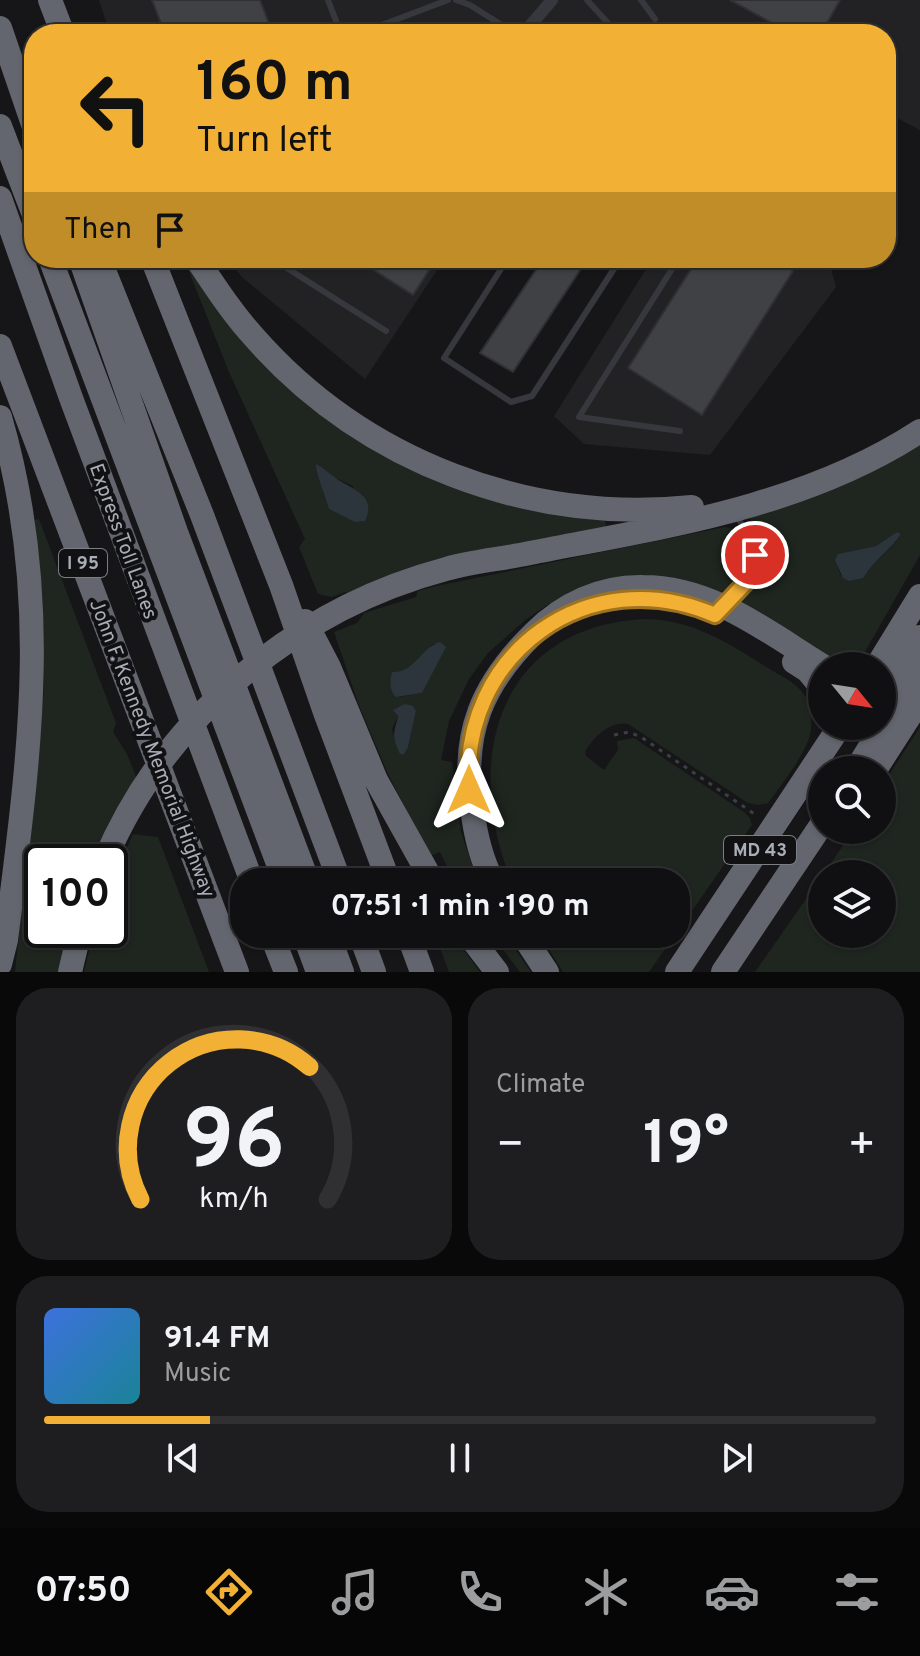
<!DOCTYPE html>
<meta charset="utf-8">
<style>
body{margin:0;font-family:Overpass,sans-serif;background:#1e1e20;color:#f1f3f6;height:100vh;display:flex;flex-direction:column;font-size:30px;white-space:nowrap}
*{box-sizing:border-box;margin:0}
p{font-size:26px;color:#9c9d9f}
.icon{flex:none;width:44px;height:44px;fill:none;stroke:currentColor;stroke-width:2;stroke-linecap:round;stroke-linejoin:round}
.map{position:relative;height:972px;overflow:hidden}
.drawer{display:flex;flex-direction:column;gap:16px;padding:16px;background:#09090a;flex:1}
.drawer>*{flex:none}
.top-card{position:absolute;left:24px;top:24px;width:872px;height:244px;border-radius:32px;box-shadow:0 2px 6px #0004,0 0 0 2px #303032;background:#f2b134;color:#111;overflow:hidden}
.needle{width:52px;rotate:120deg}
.controls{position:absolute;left:808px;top:652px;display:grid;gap:16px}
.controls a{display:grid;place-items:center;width:88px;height:88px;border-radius:50%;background:#101012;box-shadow:0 2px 6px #0004,0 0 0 2px #303032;font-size:40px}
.speed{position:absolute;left:24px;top:844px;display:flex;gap:16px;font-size:40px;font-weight:700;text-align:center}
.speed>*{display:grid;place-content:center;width:104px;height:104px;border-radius:50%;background:#101012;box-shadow:0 2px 6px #0004,0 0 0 2px #303032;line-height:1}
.speed .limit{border:4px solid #111;border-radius:12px;background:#fff;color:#111}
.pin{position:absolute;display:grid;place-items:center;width:68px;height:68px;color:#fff;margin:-34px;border:4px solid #fff;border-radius:50%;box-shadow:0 2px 8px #0007}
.me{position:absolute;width:88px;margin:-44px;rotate:0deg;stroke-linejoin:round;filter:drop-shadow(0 0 6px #0008)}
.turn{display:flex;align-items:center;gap:28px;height:168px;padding:0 40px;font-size:36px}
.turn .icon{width:104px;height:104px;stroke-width:2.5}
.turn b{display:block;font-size:56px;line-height:68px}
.then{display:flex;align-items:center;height:76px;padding:0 40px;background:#0003;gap:16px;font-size:30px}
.big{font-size:60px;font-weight:700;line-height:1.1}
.drawer .widget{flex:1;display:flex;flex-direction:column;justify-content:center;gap:12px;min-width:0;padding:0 28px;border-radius:32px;background:#1e1e20}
.drawer .dial{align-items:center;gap:0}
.dial svg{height:208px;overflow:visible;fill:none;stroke:#303032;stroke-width:7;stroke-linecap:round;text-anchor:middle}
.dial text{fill:#f1f3f6;stroke:none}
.song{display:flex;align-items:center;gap:24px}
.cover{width:96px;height:96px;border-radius:12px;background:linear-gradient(135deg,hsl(220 70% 55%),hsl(190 70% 35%))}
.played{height:8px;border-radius:4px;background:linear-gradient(90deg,#f2b134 20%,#303032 20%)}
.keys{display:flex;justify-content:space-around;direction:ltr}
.heat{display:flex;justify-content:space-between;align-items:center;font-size:44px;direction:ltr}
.drawer .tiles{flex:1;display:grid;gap:16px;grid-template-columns:1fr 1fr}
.widget:last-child{grid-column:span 2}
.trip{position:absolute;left:230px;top:868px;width:460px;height:80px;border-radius:32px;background:#101012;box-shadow:0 2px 6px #0004,0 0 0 2px #303032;font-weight:700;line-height:80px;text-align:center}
.tab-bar{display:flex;height:128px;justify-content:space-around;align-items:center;background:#060607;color:#9c9d9f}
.tab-bar .icon{width:56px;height:56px}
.tab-bar .on{color:#f2b134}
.tab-bar b{font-size:36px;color:#f1f3f6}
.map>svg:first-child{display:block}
</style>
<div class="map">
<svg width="920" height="972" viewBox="0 0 920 972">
<rect width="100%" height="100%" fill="#161618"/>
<!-- built -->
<path fill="#222225" d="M99,0H920V130L893,116L886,127V34H110Z
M225,258H445L365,379L243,278Z
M653,258H828L836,287L710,455L584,444L554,416Z"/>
<!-- green -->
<path fill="#1e261f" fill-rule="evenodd" d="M189,263L358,437L605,517L606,529L350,595L345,592L332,597L318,594L299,547L305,539L229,372L186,264ZM316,464L335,478L353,486L352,520L329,509C326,498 315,473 316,464Z
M920,444V555L857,666H837L739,604C751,587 767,569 760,546C757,535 751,527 750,516C813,498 864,478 920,444ZM897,532L901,534C889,554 868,568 849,581C837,575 837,567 839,554L876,546Z
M39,519L116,723L113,732L127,754L137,779L95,862H42V930H72L61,972H15L44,688L42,593L34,520Z
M725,527C747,530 755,561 742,578C737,585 729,588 721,592L594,585L547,605L524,621L488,653L469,679L449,721L441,760L452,762L461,832L478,882H455L440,852L432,855L446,882H443L388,774L358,703L334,632L357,623L364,613L416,597L418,591L436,586ZM433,644L445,647L422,693L399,697L401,673L413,665ZM416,711L408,747L396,744L392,729L398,716Z
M644,619C692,619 728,643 768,668C779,675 795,682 803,693C810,703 812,717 811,729C809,751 781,785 768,803L758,805L748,803L628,724C611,720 593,737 585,752L586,756L604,770L618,750L617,741L634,738L744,812L750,818L752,825L649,972H563L539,934H676V882H512C462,763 496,627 644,619Z
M920,727V972H755L822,876V934H882V874H824L853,830H882V786Z
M133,834L158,837L209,972H84L94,930H110V888Z
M435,934H452L480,972H449Z
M491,934H505L531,972H520Z"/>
<!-- water -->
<path fill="#2c353c" d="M316,464C324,468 330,474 337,479C354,490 377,496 365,521L355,522L329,509C326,498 315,472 316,464Z
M897,532L901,534C890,551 873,561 863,578L849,581L843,578L835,560L838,554L876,546Z
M440,642L446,647L422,693L396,697C389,690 390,681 392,672C415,673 420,648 440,642Z
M405,704L413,706L416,711L408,747L404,754H400C391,734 394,735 398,716L393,710Z"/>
<!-- building -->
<path fill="#404145" stroke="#303034" stroke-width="2" d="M152,0H260L273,34H165Z
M730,0H840L821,34H792Z
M355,258H437L413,295Z
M544,258H588L513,372L480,353Z
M698,258H772L793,271L702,415L628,368Z"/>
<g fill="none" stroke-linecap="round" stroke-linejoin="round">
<!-- path -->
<path stroke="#3d3f44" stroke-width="3" stroke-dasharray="4 6" stroke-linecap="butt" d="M614,735L629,732L641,737L756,815"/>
<!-- lane -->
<path stroke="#37383d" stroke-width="6" d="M328,0L341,34
M456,0L470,5L516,34
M587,0L618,34
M641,0L655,19
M358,34L448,0
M271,258L386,331
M508,258L444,358L511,402L532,396L621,258
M679,258L579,417L680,431
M727,602C764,567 762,559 737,516"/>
<!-- street -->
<path stroke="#37383d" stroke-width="12" d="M523,34L552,0"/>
<!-- highway -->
<path stroke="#63666e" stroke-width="24" d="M50,0L63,34
M0,28L34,127
M0,126L34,215
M0,198L71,398L252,882
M50,258L285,882
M80,258L176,532L308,882
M99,258L202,515L340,882
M152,258L281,585L326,715L389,882
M196,258C214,285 232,313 254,337C363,461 528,524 692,507
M0,346L237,972
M0,417C53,599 29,757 6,940L0,964
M305,621L329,667L376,780L433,882
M794,662L808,671L822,688
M877,666L920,596
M882,685C902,676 909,655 920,637
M856,770L920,665
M875,770L920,700
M104,862C165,717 296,609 446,569C474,561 502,559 530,553C663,527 804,507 920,431
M493,882C481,859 475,833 472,807C461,733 482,684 534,633C563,604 601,586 643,587C712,587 766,631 823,666
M271,934L286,972
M304,934L318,972
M328,934L342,972
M360,934L374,972
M408,934L422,972
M468,934L497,972
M522,934L547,972
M70,972L80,930
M677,972L840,726
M723,972L822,824"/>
</g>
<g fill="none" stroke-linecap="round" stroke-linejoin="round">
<!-- route casing -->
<g stroke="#9d7322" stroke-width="20">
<path id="route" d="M469,790C459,653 589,560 715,615L751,577L755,555"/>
</g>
<!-- route -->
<use href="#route" stroke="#f2b134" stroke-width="14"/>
</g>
<g text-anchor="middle" stroke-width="8" stroke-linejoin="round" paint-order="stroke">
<!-- shield labels -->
<g fill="#111113" stroke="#7b7e86" stroke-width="2">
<rect x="59" y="549" width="48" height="28" rx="6"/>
<rect x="724" y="836" width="72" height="28" rx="6"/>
</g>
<g font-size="18" font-weight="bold" fill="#a8adb8">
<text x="83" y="569">I 95</text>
<text x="760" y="856">MD 43</text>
</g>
<!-- street labels -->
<g font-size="20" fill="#a8adb8" stroke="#111113">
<text transform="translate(124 541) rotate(70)" y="7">Express Toll Lanes</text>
<text transform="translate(153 748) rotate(69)" y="7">John F. Kennedy Memorial Highway</text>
</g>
</g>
</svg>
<div class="controls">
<a><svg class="needle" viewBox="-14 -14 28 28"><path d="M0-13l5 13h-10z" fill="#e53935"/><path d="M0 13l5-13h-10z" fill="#9c9d9f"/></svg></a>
<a><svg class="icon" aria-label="search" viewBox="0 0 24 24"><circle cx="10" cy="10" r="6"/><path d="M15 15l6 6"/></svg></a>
<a><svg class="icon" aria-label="layers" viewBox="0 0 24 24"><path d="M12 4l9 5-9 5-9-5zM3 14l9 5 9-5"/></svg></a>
</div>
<div class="speed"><div class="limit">100</div></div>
<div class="pin" style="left:755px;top:555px;background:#d93025"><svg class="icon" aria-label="arrive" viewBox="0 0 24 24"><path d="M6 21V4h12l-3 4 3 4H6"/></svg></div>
<svg class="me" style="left:469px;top:790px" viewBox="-20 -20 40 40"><path d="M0-17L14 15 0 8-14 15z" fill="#f2b134" stroke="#fff" stroke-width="4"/></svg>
<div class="trip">07:51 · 1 min · 190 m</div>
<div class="top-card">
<div class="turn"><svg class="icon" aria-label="left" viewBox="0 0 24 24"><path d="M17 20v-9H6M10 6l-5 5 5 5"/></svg><div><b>160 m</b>Turn left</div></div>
<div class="then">Then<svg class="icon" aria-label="arrive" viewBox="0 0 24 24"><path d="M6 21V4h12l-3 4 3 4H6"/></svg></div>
</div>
</div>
<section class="drawer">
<div class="tiles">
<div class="widget dial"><svg viewBox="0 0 100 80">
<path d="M14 69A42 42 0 1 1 86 69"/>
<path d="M14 69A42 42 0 0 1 79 18" stroke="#f2b134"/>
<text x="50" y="56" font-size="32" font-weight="700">96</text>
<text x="50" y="72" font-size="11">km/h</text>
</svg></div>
<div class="widget"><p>Climate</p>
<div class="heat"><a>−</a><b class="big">19°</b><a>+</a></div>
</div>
<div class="widget">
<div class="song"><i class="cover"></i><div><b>91.4 FM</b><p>Music</p></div></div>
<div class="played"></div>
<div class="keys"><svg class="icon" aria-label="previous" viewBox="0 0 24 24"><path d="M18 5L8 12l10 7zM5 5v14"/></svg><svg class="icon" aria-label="pause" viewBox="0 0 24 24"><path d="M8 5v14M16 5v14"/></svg><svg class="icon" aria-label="next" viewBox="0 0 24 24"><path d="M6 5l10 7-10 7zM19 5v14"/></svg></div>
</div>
</div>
</section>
<nav class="tab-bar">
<b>07:50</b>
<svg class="icon on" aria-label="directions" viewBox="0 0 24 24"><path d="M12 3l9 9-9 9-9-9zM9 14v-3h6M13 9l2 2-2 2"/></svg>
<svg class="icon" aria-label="music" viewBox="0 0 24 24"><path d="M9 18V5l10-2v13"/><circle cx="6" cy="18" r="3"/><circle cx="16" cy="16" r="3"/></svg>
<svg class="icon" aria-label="phone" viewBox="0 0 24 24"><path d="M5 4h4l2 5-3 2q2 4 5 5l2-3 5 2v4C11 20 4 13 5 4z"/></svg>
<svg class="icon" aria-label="climate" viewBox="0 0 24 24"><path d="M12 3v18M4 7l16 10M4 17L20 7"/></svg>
<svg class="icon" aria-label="car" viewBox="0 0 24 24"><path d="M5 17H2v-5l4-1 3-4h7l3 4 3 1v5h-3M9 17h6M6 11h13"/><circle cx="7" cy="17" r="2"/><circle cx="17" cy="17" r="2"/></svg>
<svg class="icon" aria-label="filters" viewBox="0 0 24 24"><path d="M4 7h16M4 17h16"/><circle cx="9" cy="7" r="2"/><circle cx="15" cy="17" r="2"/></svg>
</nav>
